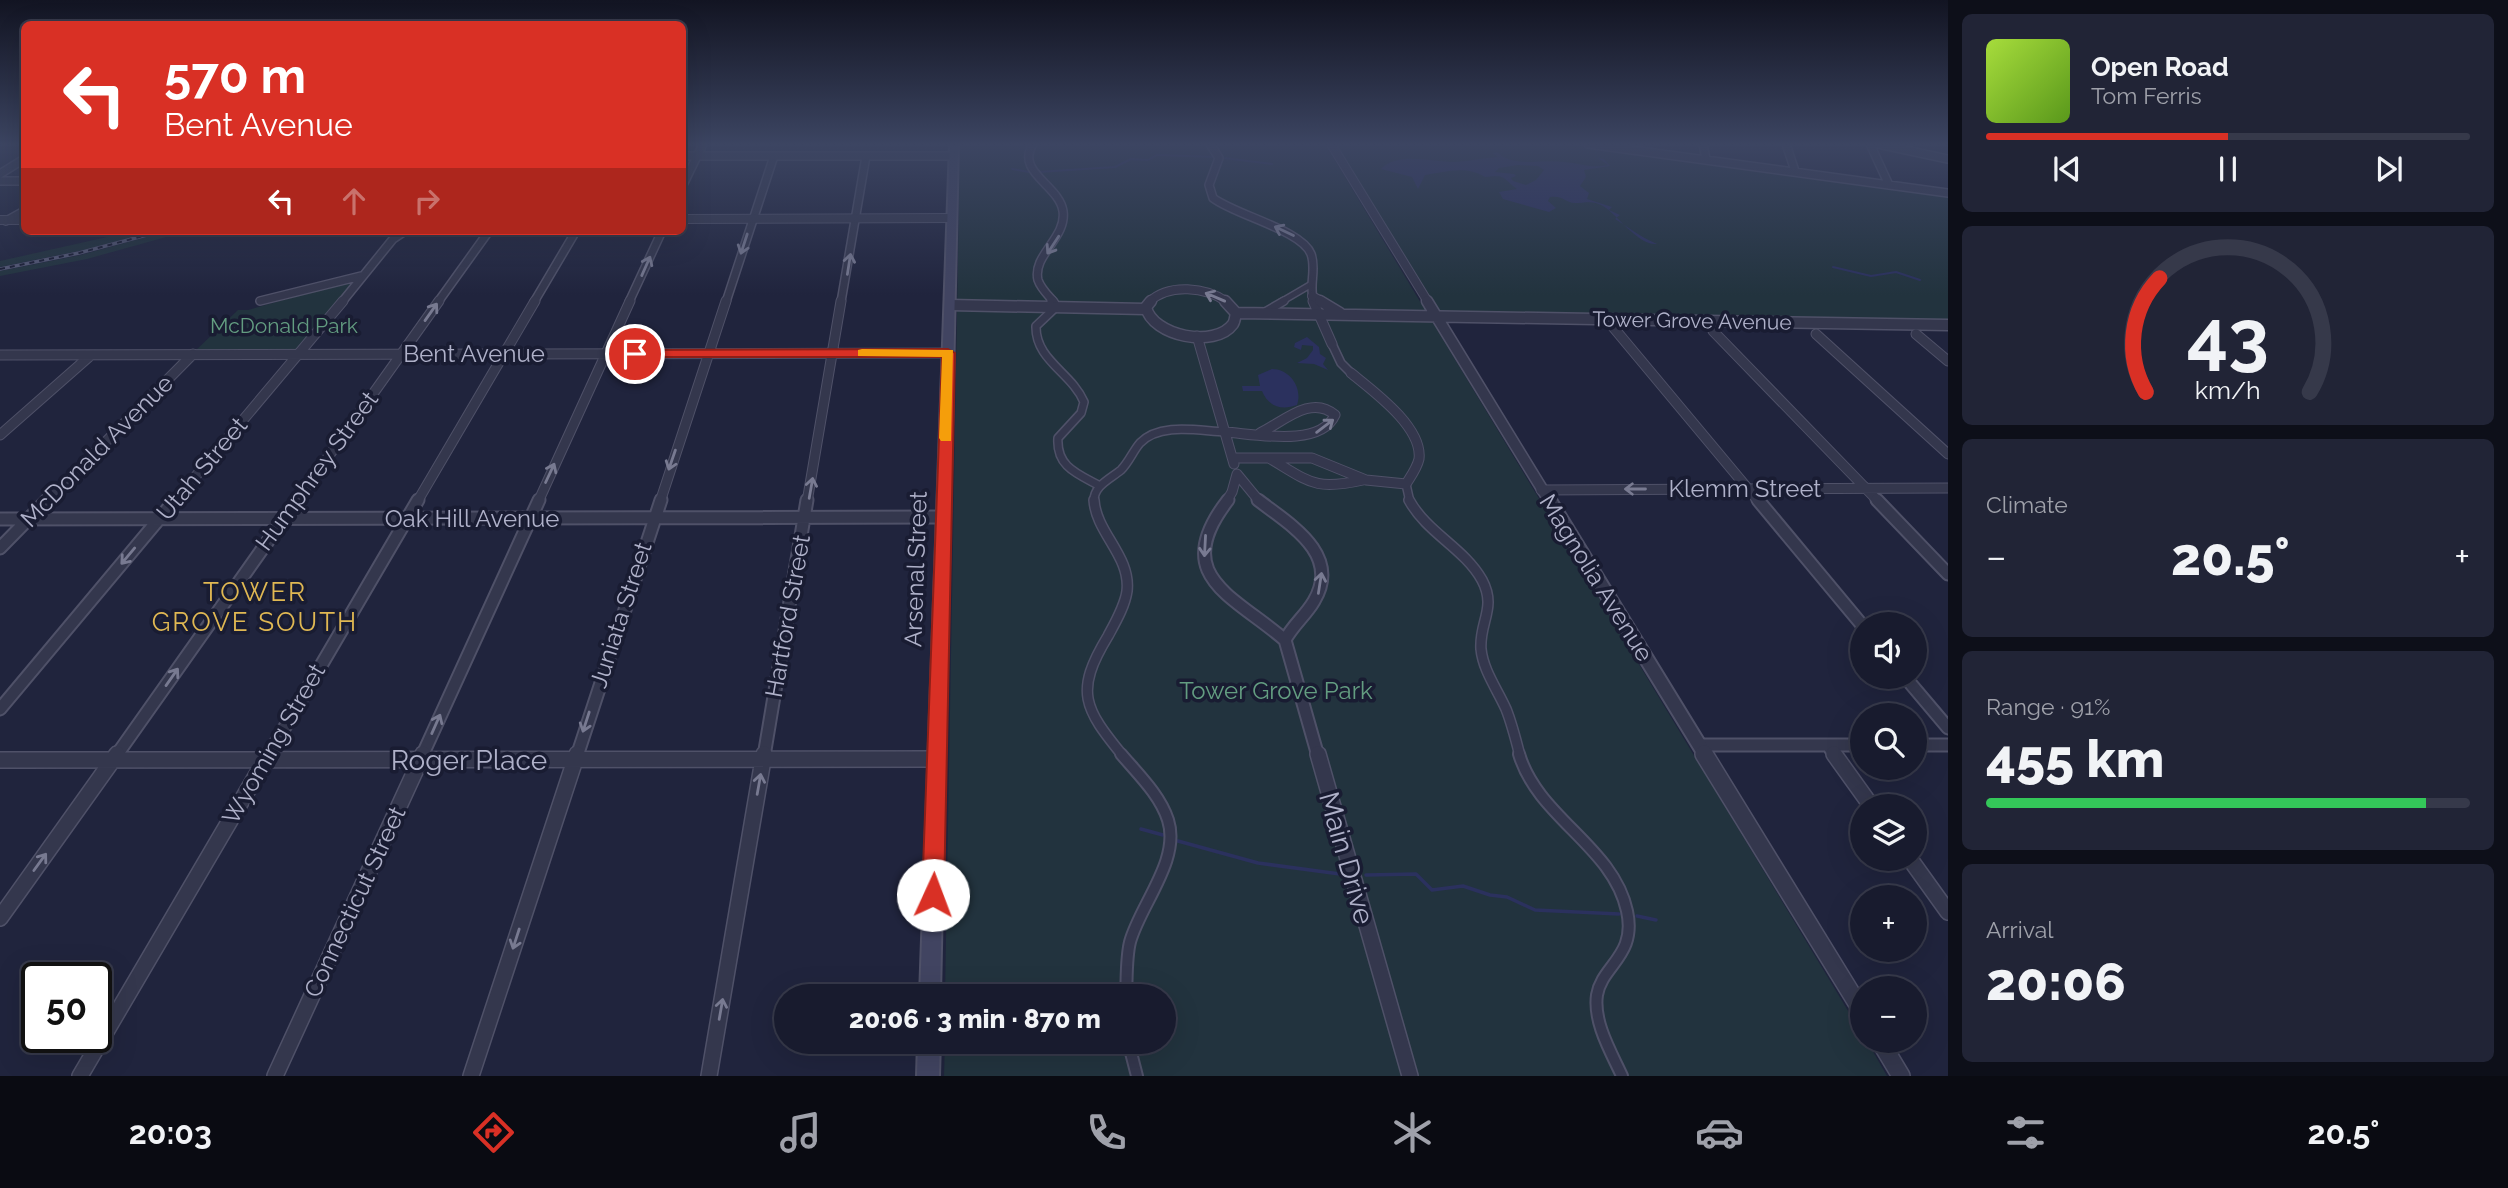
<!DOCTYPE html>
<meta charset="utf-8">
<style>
body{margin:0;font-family:Raleway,sans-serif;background:#212436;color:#f1f3f6;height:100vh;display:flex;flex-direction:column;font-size:26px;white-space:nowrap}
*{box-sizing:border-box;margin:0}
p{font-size:23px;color:#9fa1aa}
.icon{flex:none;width:38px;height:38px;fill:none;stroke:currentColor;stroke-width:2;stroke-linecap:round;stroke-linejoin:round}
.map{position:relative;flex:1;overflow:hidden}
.panel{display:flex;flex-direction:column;gap:14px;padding:14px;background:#0d0f19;width:560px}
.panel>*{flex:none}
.guide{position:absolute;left:21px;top:21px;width:665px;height:214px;border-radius:10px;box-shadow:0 7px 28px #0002,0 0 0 2px #36394a;background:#d93025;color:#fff;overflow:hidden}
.buttons{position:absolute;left:1850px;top:612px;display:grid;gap:14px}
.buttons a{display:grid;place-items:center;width:77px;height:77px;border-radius:50%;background:#181b2e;box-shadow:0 7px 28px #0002,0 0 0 2px #36394a;font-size:35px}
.speed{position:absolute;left:21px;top:962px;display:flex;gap:14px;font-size:35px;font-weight:700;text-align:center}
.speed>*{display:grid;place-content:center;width:91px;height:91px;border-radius:50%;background:#181b2e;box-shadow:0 7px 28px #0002,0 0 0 2px #36394a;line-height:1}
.speed .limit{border:4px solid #111;border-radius:10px;background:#fff;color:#111}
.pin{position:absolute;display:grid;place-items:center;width:60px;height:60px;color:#fff;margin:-30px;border:4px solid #fff;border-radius:50%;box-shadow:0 2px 7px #0007}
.me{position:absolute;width:77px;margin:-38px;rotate:2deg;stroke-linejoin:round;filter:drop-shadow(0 0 5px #0008)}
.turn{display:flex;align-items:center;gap:24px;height:147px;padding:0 28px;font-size:32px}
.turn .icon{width:91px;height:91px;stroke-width:2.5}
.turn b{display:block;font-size:49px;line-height:60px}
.lanes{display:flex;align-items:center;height:66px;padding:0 28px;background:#0003;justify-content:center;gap:35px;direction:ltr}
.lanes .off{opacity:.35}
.big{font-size:52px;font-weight:800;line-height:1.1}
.panel .card{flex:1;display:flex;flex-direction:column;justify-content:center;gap:10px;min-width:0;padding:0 24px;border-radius:10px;background:#212436}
.panel .dial{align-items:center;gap:0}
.dial svg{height:182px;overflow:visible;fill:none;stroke:#36394a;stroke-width:7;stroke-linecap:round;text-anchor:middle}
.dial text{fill:#f1f3f6;stroke:none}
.song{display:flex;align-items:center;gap:21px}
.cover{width:84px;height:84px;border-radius:10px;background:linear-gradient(135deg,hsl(80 70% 55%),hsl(90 70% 35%))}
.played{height:7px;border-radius:4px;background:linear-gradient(90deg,#d93025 50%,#36394a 50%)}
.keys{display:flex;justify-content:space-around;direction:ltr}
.heat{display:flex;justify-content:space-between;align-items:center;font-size:38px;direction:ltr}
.charge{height:10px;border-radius:5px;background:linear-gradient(90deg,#34c759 91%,#36394a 0)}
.trip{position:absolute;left:774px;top:984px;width:402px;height:70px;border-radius:35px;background:#181b2e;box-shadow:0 7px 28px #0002,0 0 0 2px #36394a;font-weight:800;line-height:70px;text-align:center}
.tabs{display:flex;height:112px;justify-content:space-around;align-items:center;background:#0a0b12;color:#9fa1aa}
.tabs .icon{width:49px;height:49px}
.tabs .on{color:#d93025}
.tabs b{font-size:32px;color:#f1f3f6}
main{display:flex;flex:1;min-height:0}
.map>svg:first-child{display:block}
</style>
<main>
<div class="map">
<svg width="1948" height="1076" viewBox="0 0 1948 1076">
<rect width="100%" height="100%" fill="#20243d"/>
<!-- green -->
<path fill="#22333e" d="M960,144H1325L1856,1024L1862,1033V1041H1867L1887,1076H944L945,1041H1164V996H945Z
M1335,144H1570L1603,147L1948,194V321L1442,313L1437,309Z
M134,231H156L84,250L0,267V261Z
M168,231H188L87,259L0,276V271L81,255Z
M347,282L353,284L295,351L194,352L238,310H248Z"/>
<!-- water -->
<path fill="#2b315e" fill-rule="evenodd" d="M1497,152C1513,168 1541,159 1564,162C1580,163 1592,169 1608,165L1598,158L1604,159L1610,166L1584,170L1586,177L1580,186L1589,193L1587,199L1612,207L1609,210L1620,215L1615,219C1631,229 1639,236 1657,244C1638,246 1617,214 1603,206C1593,200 1585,203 1575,203C1565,203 1564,195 1550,197L1548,201L1556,208L1549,212L1503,199L1499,192L1517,189C1501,177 1506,175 1485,177C1466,165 1445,172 1425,175L1418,189L1412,177L1381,169C1397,151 1433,162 1455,162C1469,161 1483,158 1498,157L1493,153ZM1518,165L1538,166L1544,170L1536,180L1526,185L1513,181L1511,178L1516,176L1514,174L1495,172L1499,168Z
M1307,337L1319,347L1320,354L1326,358L1323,364L1328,370L1314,364L1297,363L1307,358L1313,350V346L1302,345L1301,350L1294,347L1295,343Z
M1272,369C1290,369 1303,388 1297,405C1281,411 1268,406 1262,391H1243L1242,386H1260L1258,375Z"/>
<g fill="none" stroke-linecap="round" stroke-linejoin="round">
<!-- stream-far1 -->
<path stroke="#2b315e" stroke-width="2" d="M1224,158L1272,164
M1012,169L1029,172
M1038,172L1115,167L1131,159L1148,160L1157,155L1216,157
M1833,267L1871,276L1896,272L1920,280"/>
<!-- stream -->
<path stroke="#2b315e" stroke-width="3.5" d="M1141,829L1163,835
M1178,841L1258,863L1340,874
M1366,875L1416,874L1432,890L1463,886L1490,895L1507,897L1535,910L1619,914
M1637,916L1656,920"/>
<!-- pedestrian-far3 casing -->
<g stroke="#4f5168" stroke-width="8">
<path id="pedestrian-far3" d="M1281,302L1310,285"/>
</g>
<!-- pedestrian-far2 casing -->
<g stroke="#4f5168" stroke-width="10">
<path id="pedestrian-far2" d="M1056,307L1036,326C1035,360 1072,373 1084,402L1081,413L1058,438C1056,467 1078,474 1100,486
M1265,312L1284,301
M1332,344L1341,363L1351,373
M1406,484L1410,502
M1094,502C1093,486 1110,479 1121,470C1129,462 1133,451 1140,443C1160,422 1199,431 1225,432"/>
</g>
<!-- pedestrian-far1 casing -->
<g stroke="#4f5168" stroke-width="12">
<path id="pedestrian-far1" d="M1094,500C1096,533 1131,556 1127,591C1125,606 1115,623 1108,636C1074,692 1084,708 1123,756
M1409,500C1427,533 1464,548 1482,580C1497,608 1479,622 1481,649C1483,670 1497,689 1506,709C1512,724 1516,740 1520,756"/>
</g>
<!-- pedestrian casing -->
<g stroke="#4f5168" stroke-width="14">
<path id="pedestrian" d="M1121,754C1138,774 1160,795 1168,820C1181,860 1140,905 1130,942C1126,958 1127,979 1126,996
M1519,754C1538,818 1613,846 1627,911C1637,956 1602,965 1597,995C1593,1022 1611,1052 1622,1076
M1128,1041L1137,1076"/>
</g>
<!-- minor-far3 casing -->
<g stroke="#4f5168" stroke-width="10">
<path id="minor-far3" d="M1033,144C1015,172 1059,185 1063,211C1067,238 1032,255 1038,280C1041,289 1049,296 1054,302
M1210,144L1219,158L1209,185L1213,198C1235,215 1302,230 1311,254C1317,270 1308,286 1314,302
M1588,144L1948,193
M1703,144L1706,159
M1786,144L1795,171
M1870,144L1889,185
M1878,144L1948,159
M682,156H954
M0,174L24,159
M0,181H24
M682,187L703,144
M6,221L24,211
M260,301L361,276
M342,302L393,239L405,231
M438,302L489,231
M534,302L576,231
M629,302L662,231
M726,302L774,156
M841,302L866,156"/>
</g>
<!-- minor-far2 casing -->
<g stroke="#4f5168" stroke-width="11">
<path id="minor-far2" d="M1052,301L1056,307
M1313,301L1332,344
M1613,327L1759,502
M1713,331L1879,502
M1816,334L1948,454
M1916,334L1948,361
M1197,336L1234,464
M0,355L948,353
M1225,432C1255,434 1320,448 1335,415C1311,394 1283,422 1260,433
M0,435L91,355
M1233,458H1312L1366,480L1406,484C1411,476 1417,468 1419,459C1423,427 1373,391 1351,373
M1269,458C1310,482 1314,491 1363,480
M1541,490L1948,488
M46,502L193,354
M174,502L343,301
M296,502L439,301
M417,502L535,301
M538,502L630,301
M660,502L726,301
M807,502L841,301
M1226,502L1232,492L1237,474L1260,502"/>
</g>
<!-- minor-far1 casing -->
<g stroke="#4f5168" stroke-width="15">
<path id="minor-far1" d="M1228,500C1169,576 1233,595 1285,640
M1258,500C1289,524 1342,554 1314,601C1306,615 1293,625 1285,640
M1758,500L1862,625
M1877,500L1948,574
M0,519L944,517
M0,548L47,500
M1285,640L1318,756
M1905,677L1948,728
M0,709L175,500
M1699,745H1862
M1828,745L1835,756
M1914,745H1948
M116,756L297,500
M268,756L418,500
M422,756L539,500
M577,756L661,500
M764,756L807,500"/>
</g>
<!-- minor casing -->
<g stroke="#4f5168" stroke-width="18">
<path id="minor" d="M1318,754L1410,1076
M1834,754L1872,807
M0,760L937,759
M1910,859L1948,912
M0,918L117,754
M80,1076L269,754
M275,1076L423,754
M471,1076L577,754
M709,1076L764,754"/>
</g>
<!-- tertiary-far3 casing -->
<g stroke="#4f5168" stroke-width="10">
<path id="tertiary-far3" d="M1331,144L1428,302
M682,219L952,218
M0,220H24
M1312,296L1323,302
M1149,302C1169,283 1206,287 1227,302"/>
</g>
<!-- tertiary-far2 casing -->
<g stroke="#4f5168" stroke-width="13">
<path id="tertiary-far2" d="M1151,301L1146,307C1152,336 1215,349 1233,324C1235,321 1235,317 1236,313L1225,301
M1320,301L1340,313
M1427,301L1550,502
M950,305L1145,309
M1236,313L1948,325"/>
</g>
<!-- tertiary-far1 casing -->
<g stroke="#4f5168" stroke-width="17">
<path id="tertiary-far1" d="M1549,500L1706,756"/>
</g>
<!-- tertiary casing -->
<g stroke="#4f5168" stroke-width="20">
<path id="tertiary" d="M1704,754L1862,1011
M1880,1041L1901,1076"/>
</g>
<!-- secondary casing -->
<g stroke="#4f5168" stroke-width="4">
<path id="secondary" d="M950,144H958L940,996H920Z
M918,1041H940L939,1076H917Z"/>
</g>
<!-- pedestrian-far3 -->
<use href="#pedestrian-far3" stroke="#34374d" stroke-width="5"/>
<!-- pedestrian-far2 -->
<use href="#pedestrian-far2" stroke="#34374d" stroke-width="7"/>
<!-- pedestrian-far1 -->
<use href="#pedestrian-far1" stroke="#34374d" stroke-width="9"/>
<!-- pedestrian -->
<use href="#pedestrian" stroke="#34374d" stroke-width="10"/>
<!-- minor-far3 -->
<use href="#minor-far3" stroke="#34374d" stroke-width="7"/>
<!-- minor-far2 -->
<use href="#minor-far2" stroke="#34374d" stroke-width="9"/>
<!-- minor-far1 -->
<use href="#minor-far1" stroke="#34374d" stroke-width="11"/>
<!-- minor -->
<use href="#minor" stroke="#34374d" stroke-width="15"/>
<!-- tertiary-far3 -->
<use href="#tertiary-far3" stroke="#34374d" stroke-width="8"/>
<!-- tertiary-far2 -->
<use href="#tertiary-far2" stroke="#34374d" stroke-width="10"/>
<!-- tertiary-far1 -->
<use href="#tertiary-far1" stroke="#34374d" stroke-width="13"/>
<!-- tertiary -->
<use href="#tertiary" stroke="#34374d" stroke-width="17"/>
<!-- secondary -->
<use href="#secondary" fill="#414461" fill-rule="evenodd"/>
<!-- rail casing -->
<g stroke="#555975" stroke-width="3.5">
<path id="rail" d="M0,269L79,253L162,231"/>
</g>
<!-- rail -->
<use href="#rail" stroke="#191c32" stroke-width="2" stroke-dasharray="5" stroke-linecap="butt"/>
</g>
<!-- one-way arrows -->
<defs><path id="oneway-shaft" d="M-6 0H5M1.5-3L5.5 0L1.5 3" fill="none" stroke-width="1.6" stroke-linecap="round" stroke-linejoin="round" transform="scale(1.75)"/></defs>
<g stroke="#787a91">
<use href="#oneway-shaft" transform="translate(1284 231) rotate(-155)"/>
<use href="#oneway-shaft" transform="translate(744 244) rotate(108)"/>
<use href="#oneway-shaft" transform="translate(1053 245) rotate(123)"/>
<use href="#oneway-shaft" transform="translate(849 264) rotate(-81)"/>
<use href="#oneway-shaft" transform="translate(646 266) rotate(-66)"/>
<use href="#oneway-shaft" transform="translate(1215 297) rotate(-157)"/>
<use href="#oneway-shaft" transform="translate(431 312) rotate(-55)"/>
<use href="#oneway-shaft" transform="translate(1325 426) rotate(-37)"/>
<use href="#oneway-shaft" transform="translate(672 460) rotate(109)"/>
<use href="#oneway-shaft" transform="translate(550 473) rotate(-65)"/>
<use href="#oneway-shaft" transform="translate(811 488) rotate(-80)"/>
<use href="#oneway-shaft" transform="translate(1635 489) rotate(-180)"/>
<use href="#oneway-shaft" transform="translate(1205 546) rotate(93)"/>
<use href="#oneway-shaft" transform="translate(128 556) rotate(130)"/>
<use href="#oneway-shaft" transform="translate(1320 583) rotate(-81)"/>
<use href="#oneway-shaft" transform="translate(172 677) rotate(-55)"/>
<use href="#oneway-shaft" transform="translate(586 722) rotate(108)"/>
<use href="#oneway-shaft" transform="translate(436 724) rotate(-66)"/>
<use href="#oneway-shaft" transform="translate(759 784) rotate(-80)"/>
<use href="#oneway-shaft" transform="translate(40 862) rotate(-54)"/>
<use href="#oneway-shaft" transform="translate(516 939) rotate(108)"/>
<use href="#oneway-shaft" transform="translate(721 1009) rotate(-80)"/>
</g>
<!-- sky -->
<linearGradient id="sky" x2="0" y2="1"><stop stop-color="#121422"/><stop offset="0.49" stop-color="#3c4562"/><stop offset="1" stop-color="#3c4562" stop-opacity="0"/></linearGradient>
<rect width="1948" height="295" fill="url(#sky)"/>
<!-- route -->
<path fill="#d93025" stroke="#8d1f18" stroke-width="2" d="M948,349L955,353L944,895L941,902L933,905L926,902L922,895L942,357H635L629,354L635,350Z"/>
<!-- slow -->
<path fill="#f59e0b" d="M862,349L953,350L951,441H941L939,438L942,357L858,356V350Z"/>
<g text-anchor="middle" stroke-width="7" stroke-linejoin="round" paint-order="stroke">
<!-- far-street labels -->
<g font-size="21" fill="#afb1c9" stroke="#191c32">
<text transform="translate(1692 321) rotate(1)" y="7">Tower Grove Avenue</text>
</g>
<!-- far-park labels -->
<g font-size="21" fill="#639d81" stroke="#191c32">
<text x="284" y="333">McDonald Park</text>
</g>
<!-- street labels -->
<g font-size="24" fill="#afb1c9" stroke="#191c32">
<text x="474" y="362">Bent Avenue</text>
<text transform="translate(97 451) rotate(-45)" y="8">McDonald Avenue</text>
<text transform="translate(202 469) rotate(-50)" y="8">Utah Street</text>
<text transform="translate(317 471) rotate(-54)" y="8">Humphrey Street</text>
<text x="1745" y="497">Klemm Street</text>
<text x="472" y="527">Oak Hill Avenue</text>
<text transform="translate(916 569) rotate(-88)" y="8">Arsenal Street</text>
<text transform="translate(1596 578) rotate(58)" y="8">Magnolia Avenue</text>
<text transform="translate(621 615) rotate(-72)" y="8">Juniata Street</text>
<text transform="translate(788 616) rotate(-80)" y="8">Hartford Street</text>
<text transform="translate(274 744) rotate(-60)" y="8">Wyoming Street</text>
<text transform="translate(355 902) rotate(-65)" y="8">Connecticut Street</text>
</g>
<!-- park labels -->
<g font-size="24" fill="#639d81" stroke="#191c32">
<text x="1276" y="699">Tower Grove Park</text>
</g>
<!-- neighbourhood labels -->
<g font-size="26" letter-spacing="2" fill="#e0b853" stroke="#191c32">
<text x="255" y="601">TOWER<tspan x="255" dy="30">GROVE SOUTH</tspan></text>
</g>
<!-- near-street labels -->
<g font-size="28" fill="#afb1c9" stroke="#191c32">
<text x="469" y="770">Roger Place</text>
<text transform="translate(1347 858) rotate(74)" y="10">Main Drive</text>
</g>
</g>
</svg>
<div class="buttons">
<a><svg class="icon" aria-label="sound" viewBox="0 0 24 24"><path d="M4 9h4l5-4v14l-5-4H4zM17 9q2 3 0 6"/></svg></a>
<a><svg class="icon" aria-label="search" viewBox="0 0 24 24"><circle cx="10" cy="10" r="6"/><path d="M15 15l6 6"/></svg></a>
<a><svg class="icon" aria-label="layers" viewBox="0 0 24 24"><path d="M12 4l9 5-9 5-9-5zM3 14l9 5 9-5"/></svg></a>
<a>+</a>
<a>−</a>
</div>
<div class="speed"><div class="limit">50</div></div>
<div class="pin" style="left:635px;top:354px;background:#d93025"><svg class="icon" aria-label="arrive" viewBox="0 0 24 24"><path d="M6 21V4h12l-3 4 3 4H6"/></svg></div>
<svg class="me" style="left:933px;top:895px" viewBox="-20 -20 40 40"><circle r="19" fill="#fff"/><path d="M0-13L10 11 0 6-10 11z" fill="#d93025"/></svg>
<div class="trip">20:06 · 3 min · 870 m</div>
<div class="guide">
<div class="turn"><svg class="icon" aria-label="left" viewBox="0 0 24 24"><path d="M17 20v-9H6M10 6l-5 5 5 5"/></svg><div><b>570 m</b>Bent Avenue</div></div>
<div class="lanes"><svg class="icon" aria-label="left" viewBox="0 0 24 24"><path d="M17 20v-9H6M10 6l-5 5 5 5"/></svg><svg class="icon off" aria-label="ahead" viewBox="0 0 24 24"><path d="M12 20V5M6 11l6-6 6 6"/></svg><svg class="icon off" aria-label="right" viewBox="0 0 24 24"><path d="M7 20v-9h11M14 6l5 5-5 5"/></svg></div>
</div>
</div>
<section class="panel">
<div class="card">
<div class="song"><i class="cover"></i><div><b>Open Road</b><p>Tom Ferris</p></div></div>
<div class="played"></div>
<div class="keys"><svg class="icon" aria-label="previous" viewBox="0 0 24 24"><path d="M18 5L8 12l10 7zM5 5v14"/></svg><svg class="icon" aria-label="pause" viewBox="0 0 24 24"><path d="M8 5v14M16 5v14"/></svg><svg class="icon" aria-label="next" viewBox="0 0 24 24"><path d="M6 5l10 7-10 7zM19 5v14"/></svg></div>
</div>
<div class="card dial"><svg viewBox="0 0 100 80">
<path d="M14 69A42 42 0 1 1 86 69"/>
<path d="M14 69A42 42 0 0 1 20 19" stroke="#d93025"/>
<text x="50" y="56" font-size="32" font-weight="700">43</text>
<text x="50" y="72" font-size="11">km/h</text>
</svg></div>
<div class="card"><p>Climate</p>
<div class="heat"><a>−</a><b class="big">20.5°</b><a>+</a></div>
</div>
<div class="card"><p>Range · 91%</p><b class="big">455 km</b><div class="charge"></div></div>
<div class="card"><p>Arrival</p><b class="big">20:06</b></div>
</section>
</main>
<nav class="tabs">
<b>20:03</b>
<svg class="icon on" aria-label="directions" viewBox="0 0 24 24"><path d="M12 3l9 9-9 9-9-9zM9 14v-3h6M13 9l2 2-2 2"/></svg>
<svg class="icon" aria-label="music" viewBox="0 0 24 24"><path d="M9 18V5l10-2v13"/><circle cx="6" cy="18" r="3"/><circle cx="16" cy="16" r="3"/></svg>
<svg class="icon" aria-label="phone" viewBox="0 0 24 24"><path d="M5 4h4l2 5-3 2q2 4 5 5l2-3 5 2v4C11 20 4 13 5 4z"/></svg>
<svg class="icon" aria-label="climate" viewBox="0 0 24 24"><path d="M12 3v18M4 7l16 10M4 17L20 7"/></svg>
<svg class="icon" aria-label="car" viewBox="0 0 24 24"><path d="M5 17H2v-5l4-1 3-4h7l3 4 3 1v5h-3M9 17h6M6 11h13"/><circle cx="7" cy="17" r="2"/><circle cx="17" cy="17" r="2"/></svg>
<svg class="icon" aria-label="filters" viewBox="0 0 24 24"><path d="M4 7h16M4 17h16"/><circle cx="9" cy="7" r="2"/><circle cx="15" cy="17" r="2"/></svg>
<b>20.5°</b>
</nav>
